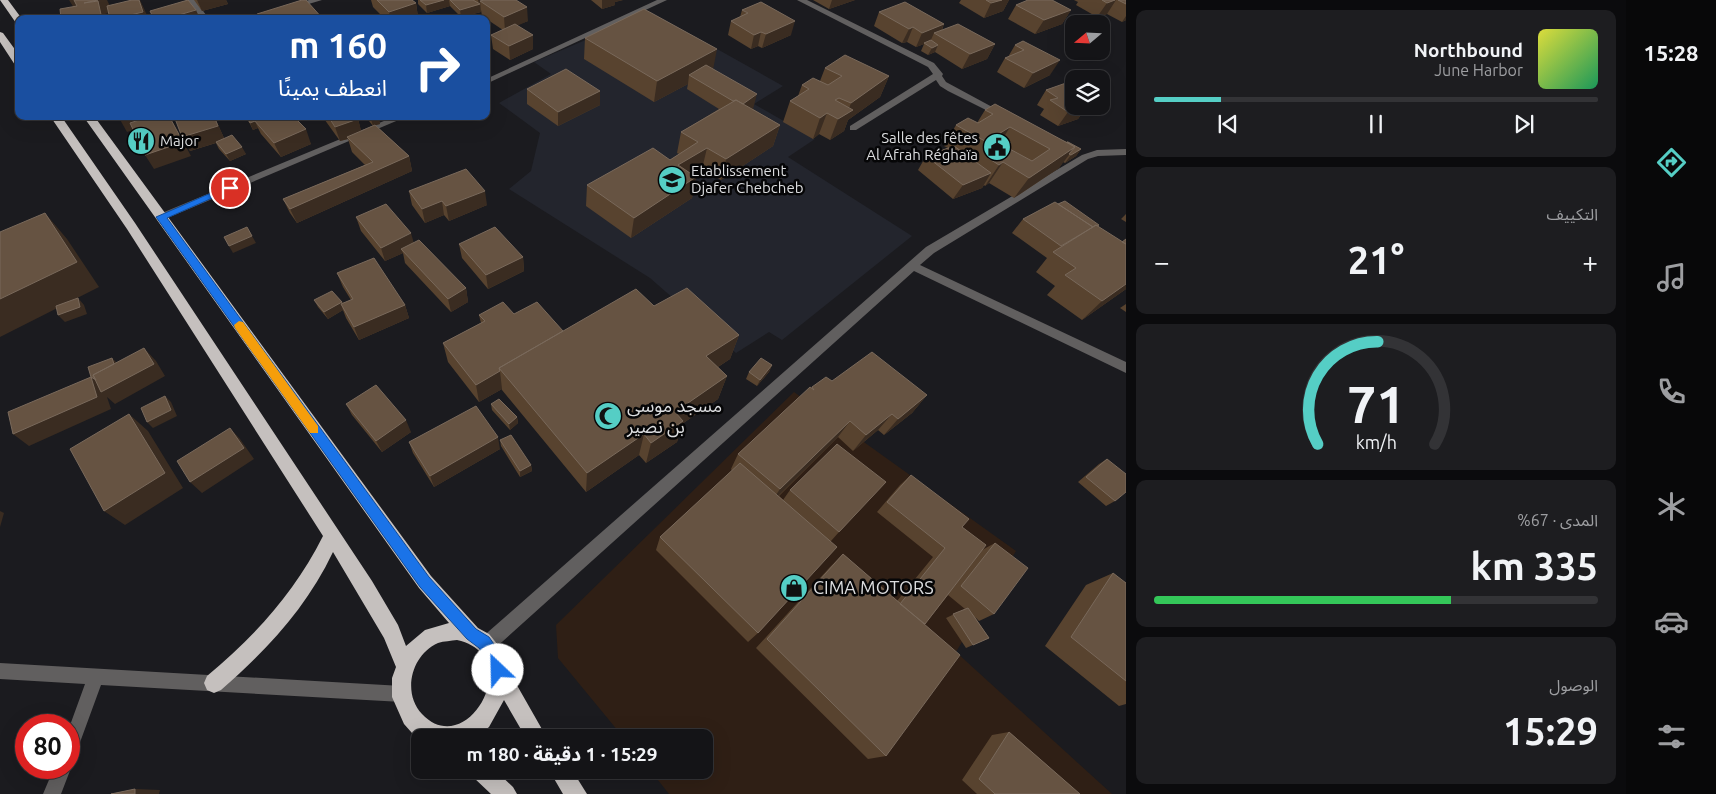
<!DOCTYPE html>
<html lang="ar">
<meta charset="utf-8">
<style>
body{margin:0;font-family:Ubuntu,"Noto Sans Arabic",sans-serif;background:#1d1d20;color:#f1f3f6;direction:rtl;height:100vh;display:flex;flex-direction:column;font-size:19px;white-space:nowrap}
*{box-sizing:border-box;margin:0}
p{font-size:16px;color:#9d9ea1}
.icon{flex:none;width:28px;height:28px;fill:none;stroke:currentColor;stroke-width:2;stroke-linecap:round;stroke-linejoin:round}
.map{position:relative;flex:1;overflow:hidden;direction:ltr}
.side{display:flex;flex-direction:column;gap:10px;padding:10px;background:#0b0b0d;width:500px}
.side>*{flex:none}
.guide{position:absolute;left:15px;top:15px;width:475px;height:105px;border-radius:10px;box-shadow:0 5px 20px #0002,0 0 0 1px #333336;direction:rtl;background:#1a4fa0;color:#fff;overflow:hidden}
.needle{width:32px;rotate:251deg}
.fabs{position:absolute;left:1065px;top:15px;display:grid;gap:10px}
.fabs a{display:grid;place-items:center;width:45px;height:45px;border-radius:10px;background:#141417;box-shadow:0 5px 20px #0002,0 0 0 1px #333336;font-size:25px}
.speed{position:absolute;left:15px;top:714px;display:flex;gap:10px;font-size:25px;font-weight:700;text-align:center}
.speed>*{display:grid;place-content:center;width:65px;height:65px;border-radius:50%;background:#141417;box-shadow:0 5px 20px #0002,0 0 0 1px #333336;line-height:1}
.speed .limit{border:8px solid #d22;background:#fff;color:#111}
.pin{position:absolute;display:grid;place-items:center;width:42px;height:42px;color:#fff;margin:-21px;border:2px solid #fff;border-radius:50%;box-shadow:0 1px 5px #0007}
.me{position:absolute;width:55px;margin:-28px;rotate:336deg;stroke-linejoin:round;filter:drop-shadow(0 0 4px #0008)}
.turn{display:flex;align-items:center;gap:18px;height:105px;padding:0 20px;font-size:22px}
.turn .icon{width:65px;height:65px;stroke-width:2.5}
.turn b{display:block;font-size:35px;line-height:42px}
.big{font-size:38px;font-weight:700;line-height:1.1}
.side .tile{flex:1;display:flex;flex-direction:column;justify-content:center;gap:8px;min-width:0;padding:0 18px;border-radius:10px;background:#1d1d20}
.side .dial{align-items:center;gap:0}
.dial svg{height:130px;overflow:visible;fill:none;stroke:#333336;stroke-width:7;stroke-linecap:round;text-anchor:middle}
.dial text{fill:#f1f3f6;stroke:none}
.song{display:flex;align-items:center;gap:15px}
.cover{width:60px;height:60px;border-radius:8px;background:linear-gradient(135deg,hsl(60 70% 55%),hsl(150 70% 35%))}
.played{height:5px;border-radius:2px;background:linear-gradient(90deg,#55cec5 15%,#333336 15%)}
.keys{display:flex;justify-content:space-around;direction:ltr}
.heat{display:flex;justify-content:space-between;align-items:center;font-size:28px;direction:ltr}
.charge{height:8px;border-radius:4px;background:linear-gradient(90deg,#34c759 67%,#333336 0)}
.trip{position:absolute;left:411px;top:729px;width:302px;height:50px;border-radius:10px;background:#141417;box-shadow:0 5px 20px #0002,0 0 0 1px #333336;font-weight:700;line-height:50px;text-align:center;direction:rtl}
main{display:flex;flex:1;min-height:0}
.tab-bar{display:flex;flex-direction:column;width:90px;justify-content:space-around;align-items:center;background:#080809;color:#9d9ea1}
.tab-bar .icon{width:35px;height:35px}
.tab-bar .active{color:#55cec5}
.tab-bar b{font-size:22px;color:#f1f3f6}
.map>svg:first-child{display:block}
</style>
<main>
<nav class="tab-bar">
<b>15:28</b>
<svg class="icon active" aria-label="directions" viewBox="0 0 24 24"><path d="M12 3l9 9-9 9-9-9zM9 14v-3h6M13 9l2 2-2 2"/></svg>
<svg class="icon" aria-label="music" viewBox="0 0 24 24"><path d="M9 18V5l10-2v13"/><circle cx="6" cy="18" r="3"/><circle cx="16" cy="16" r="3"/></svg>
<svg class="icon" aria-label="phone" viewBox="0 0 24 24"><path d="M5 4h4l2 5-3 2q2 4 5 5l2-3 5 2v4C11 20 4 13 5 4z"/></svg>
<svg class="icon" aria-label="climate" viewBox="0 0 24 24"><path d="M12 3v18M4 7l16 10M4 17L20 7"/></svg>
<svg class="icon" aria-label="car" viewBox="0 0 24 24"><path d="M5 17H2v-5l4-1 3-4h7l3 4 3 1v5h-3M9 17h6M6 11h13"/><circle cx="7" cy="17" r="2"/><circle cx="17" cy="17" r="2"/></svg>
<svg class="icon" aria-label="filters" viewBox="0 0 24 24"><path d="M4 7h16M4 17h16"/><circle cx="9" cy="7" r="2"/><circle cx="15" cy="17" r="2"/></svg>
</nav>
<section class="side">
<div class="tile">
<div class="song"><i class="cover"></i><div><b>Northbound</b><p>June Harbor</p></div></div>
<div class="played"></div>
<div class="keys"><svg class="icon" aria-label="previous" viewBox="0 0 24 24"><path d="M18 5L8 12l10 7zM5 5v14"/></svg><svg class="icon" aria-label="pause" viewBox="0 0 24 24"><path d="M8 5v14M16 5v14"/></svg><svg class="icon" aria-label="next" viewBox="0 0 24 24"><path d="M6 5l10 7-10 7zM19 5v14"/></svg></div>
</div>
<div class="tile"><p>التكييف</p>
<div class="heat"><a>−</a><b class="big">21°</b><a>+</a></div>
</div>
<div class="tile dial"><svg viewBox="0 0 100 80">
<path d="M14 69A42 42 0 1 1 86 69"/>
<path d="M14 69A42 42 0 0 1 51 6" stroke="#55cec5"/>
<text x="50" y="56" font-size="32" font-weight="700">71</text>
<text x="50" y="72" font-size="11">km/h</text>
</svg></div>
<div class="tile"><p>المدى · 67%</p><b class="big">335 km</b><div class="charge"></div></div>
<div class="tile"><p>الوصول</p><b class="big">15:29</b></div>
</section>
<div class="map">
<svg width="1126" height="794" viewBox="0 0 1126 794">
<rect width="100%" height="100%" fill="#1b1b1f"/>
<!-- commercial -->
<path fill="#2f1f15" d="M794,392L1016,551L956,652L1112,794H669L650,770H705V738L623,737L558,658L556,625Z"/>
<!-- built -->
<path fill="#23252d" d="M651,12L783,86L754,104L815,139L788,157L912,236L782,340L769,332L736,353L650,278L509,189L531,171L540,133L499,103L551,74L534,62Z"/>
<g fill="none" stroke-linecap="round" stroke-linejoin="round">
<!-- minor -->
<path fill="#615f5f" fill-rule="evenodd" d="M187,0H195L209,19H201Z
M309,0H322L292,9L288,7Z
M657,0H667L486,84V79Z
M797,0H807L934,63L943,74L942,76L946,82L1007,115L1000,117L948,91L940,86L936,80L856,130H850V126L933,74L928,67Z
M273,10H276V14L256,19H242Z
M396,116H408L165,219L161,221L156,217L157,215Z
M1126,149V155L1098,156L1088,159L934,253L920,265L1126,362V373L914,271L492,651L486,653L480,651L478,645L480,639L926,247L1082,155L1097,150Z
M0,663L402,686L408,688L410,694L408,700L402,702L101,685L75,756L69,758V728L85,684L0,679Z
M69,764L71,768L61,794H43L54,768H69Z"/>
<!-- highway -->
<path fill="#c5c0be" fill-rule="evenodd" d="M0,0H8L22,19H19V24L16,23Z
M0,32L3,33L19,55V66L15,65L0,42Z
M50,116H61L135,223L372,581L398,625L406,646L425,630L449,623L419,588L83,116H94L431,576L478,628L489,634L498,645L506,666L547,738H526L504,700L489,727L475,738H420L412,733L404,724L392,697V678L396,667L384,638L333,552C307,607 267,650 221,690L214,693L207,690L204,683L207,676C255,636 295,592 323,536L127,229ZM457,640C527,655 467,762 422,714C402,693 411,655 438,643C444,641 451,641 457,640Z
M470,770H495L513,787L517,794H491L473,777Z
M549,770H572L587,794H563Z"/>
</g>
<!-- wall -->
<path fill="#58432f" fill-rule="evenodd" d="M194,0H226L228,4L202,11Z
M371,0H412L416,3L418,17L414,19H385L373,7Z
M418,0H516L528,21L517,25L533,49L510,60L493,49L491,35L503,30L482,16L481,10V12L461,17L450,6L427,13L418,4Z
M591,0H623L615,2V5L602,9Z
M813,0H855L829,9Z
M961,0H1009L1003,11L984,18L959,3Z
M1074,0H1126V20L1122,22L1107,14L1097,17L1076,5L1078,2Z
M1016,5L1071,10L1062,24L1035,34L1008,19Z
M742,10L791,35L762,48L758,46L751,49L728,35L731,21L740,17Z
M879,12L944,24L942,30L995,44L987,59L962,69L935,52L928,55L921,51L924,44L916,47L907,42L902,43L874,26Z
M585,38L713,69L753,109L780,125L773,146L721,180L702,169L692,175L696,177L692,198L631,238L586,206L587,185L670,160L679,154L677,153L681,132L719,109L687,89L688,84L654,102L584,59Z
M1023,41L1050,75L1024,88L997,72L1005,58L1008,57L1015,45Z
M825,68L889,76L880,97L848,120L844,131L830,140L819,134L813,139L783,122L790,101L798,96L802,85L820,81Z
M527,89L600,91V105L558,126L527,104Z
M1046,90L1074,106H1087L1078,119L1058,126L1040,115L1044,109L1037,105Z
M985,110L1067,142L1081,149L1076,156L1065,163L1063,162L1059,168L1014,198L989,183L985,186L984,185L982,188L953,199L918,170L926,156L948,148L944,146L956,125L977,123Z
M174,116H214L224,138L246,154L230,161L219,149L216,143L190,151Z
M246,116H296L294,117L311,144L281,157L261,134L258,128L253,130Z
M322,116H378L380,124L375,125L409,156L412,171L297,223L290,213L283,199L365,165L352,152L348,139L340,141ZM365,116L373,126L361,131L358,119Z
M409,191L487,205L449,221L444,215L425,223L412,205Z
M1126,214V222L1121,219Z
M356,217L414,243L466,288L468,302L451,312L405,263L403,253L385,261L361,231Z
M1023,219L1099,225L1098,227L1126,289L1082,320L1047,295L1055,286L1036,272L1047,258L1012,233Z
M459,244L523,257L524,271L488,289L462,258Z
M337,273L405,305L409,318L359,340L346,318L343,310L328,319L318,307L314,300L342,302L343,303L351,300L343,287Z
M1126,304V312L1120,308Z
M654,306L739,335L730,359L718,367L727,376L718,399L682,424L677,442L646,463L639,455L586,492L502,390V389L479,402L448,362L443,343L481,323L479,315L514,314L563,331Z
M772,365L769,372L757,386L746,379L749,372Z
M832,381L927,395L912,413L884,435L878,430L853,451L838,437L779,496L783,500L790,490L839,532L831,541L758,633L748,642L656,550L660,537L732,471L731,469L738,454L812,387Z
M346,404L411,432L382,452L352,415Z
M491,404L517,417L518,423L510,430L492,410Z
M500,440L531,465L532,471L520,477L501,446Z
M409,442L500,449L434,487L413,453Z
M1107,459L1115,501L1106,506L1078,482L1099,464Z
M911,475L962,527L982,550L995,543L994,614L979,621L975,617L989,638L966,648L946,618L965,609L948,595L925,624L886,756L868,759L756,648L830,567L843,554L897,601L933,557L877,512L900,485Z
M1113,573L1126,583V704L1119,706L1045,646L1086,585Z
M1009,732L1080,794H977L962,780L992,735Z"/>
<!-- shaded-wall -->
<path fill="#3a2c21" d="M69,0H75L81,10L76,11Z
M98,0H107L113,12L105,14L107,19H102L84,3Z
M140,0L146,13L148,19H114Z
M197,0H226L228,4L202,11Z
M444,0H449L450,6L427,13L426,5Z
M478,0H497L480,1L481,12L461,17L460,10L479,5Z
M602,0H623L615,2V5L602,9Z
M832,0H855L829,9Z
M1002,0H1009L1003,11L984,18L991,3Z
M1116,0L1107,14L1097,17L1107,3Z
M416,3L418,17L414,19H390L389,12Z
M527,7L528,21L505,31L504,17Z
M196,10L200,19H165Z
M1071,10L1062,24L1035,34L1044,20Z
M1126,16V20L1122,22Z
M795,21L791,35L762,48L766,34Z
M944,24L939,36L934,33L930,42L916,47L922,33Z
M913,27L907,42L902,43L909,29Z
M761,32L758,46L751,49L754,35Z
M533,35V49L510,60L509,46Z
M995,44L987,59L962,69L970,54Z
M938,45L935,52L928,55L932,48Z
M717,49L713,70L689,75L688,84L654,102L657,81Z
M1060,60L1050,75L1024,88L1033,73Z
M889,76L880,97L848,120L844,131L830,140L838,119L847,114L851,103Z
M600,91V105L558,126V112Z
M757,94L753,109L736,120L740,105Z
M1083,106H1087L1078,119L1058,126L1068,112Z
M827,113L819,134L813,139L820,118Z
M118,116H172L170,117L191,156L154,169L145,155L170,117L127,132Z
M214,116L225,140L190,151L182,137Z
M351,116H365L352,121Z
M370,116H378L380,124L373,126Z
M358,119L362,134L347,137L348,139L340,141L335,127Z
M255,121L258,128L253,130L250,123Z
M780,125L773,146L721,180L726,159Z
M1010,127L997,148V135Z
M306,129L311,144L281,157L274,143Z
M242,147L246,154L230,161L226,154Z
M1075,147L1059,168L1014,198L1029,178Z
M707,148L702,169L674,186L678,165Z
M1081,149L1076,156L1065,163L1071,155Z
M409,156L412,171L297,223L290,209Z
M1003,162L989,183L985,186L999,165Z
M991,173L982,188L953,199L963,185Z
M696,177L692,198L631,238L634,218Z
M485,191L487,205L449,221L446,206Z
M442,201L444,215L425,223L422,209Z
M45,213L67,239L99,287L0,337V299Z
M411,233L415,247L401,249L403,253L385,261L381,248Z
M252,236L256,243L233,253L229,246Z
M523,257L524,271L488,289L486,275Z
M1126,284V289L1082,320L1102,301Z
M466,288L468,302L451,312L448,299Z
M78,298L84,305L87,314L65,322L58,315Z
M342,302L345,309L341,304L343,310L328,319L324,312Z
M405,305L409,318L359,340L354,327Z
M739,335L730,359L699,379L706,356Z
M144,348L156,361L165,376L115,404L107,397L111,409L29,446L13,434L91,377L112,358L118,364Z
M772,365L769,372L757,386L760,380Z
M500,371L502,389L479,402L476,385Z
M727,376L718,399L682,424L677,442L646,463L651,443L675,412Z
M927,395L912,413L884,435L898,419Z
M165,396L171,402L177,416L153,428L147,422Z
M129,414L148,431L183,488L125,525L104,511Z
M892,414L878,430L853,451L866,435Z
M517,417L518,423L510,430L509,424Z
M406,420L411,432L382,452L376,441Z
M850,421L838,437L770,504L780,489Z
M230,428L240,439L254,459L202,493L190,482Z
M644,434L639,455L586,492L587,473Z
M498,437L500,449L434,487L430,476Z
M531,465L532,471L520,477V471Z
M0,511L4,513L0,527Z
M135,789L160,790L159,794H135Z"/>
<!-- building -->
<path fill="#665342" stroke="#79695b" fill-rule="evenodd" d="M74,0H98L84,3L98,1L102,19H61L60,9L77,6Z
M132,0H139L143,12L114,19H110L107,6Z
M188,0L196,10L165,19H154L150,11Z
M302,0H306L323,19H261L257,14Z
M377,0H412L416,3L389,12Z
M420,0H444L426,5Z
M450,0H473L480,4L460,10Z
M484,0H516L527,7L504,17L480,1Z
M986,0H1002L991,3Z
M1028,0H1052L1071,10L1044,20L1016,5Z
M1102,0H1115L1107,3Z
M1118,0H1126V4Z
M761,2L795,21L766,34L761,32L754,35L731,21L748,13L742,10Z
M905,2L944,24L922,33L913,27L909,29L879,12Z
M644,9L717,49L657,81L585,38Z
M515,24L533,35L509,46L491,35Z
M958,24L995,44L970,54L934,33Z
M931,40L938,45L932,48L924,43Z
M1023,41L1060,60L1033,73L1005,58L1024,50L1015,45Z
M845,55L889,76L851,103L839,98L835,100L853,110L838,119L827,113L820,118L790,101L809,89L802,85L813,78L828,85L842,76L825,68Z
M706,65L757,94L743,104L736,100L733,101L689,75Z
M566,69L600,91L558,112L527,89Z
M1066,83L1074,87V106H1083L1068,112L1050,100L1058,98L1046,90Z
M736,100L780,125L726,159L707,148L678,165L696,177L634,218L587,185L653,148L670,160L698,142L681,132Z
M995,104L1075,147L1029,178L1003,162L999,165L988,158L1001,150L956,125L968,118L978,123L993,114L985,110ZM1010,127L1050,149L1032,161L1006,147L1011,143L997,135Z
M151,116H169L183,142L145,155L130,123Z
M174,116H214L218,126L182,137Z
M246,116H263L254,120L255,121L250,123Z
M263,116H293L306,129L274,143L254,120Z
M328,116H355L358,119L335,127Z
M375,125L409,156L290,209L283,199L373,162L347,137Z
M232,135L242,147L226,154L216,142Z
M1067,142H1068L1081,149L1071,155L1069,154L1075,147Z
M954,146L991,173L963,185L926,156Z
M466,169L485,191L446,206L442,201L422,209L409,191Z
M1065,201L1099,225L1097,226L1096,225L1093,227L1058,204Z
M1055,202L1093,227L1061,246L1023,219Z
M386,204L411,233L381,248L356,217Z
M45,213L77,262L0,299V232Z
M1096,225L1126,244V284L1102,301L1065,275L1076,268L1053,252Z
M247,227L252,236L229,246L224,237Z
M495,227L523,257L486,275L459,244Z
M1126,239V244L1122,242Z
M419,240L466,288L448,299L401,249Z
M374,258L405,305L354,327L341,304L353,299L337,273Z
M687,288L739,335L706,356L727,376L675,412L683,421L651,443L644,434L587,473L499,368L636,289L654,306Z
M332,291L342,302L324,312L314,300Z
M78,298L80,307L58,315L56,306Z
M503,302L514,314L537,302L563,331L499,368L500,371L476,385L443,343L485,321L479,315Z
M144,348L154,364L101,392L93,375Z
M872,352L927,395L898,419L892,414L866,435L850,421L780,489L738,454L810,387L814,390L812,387L826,377L832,381Z
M112,358L114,364L93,375L96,380L91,377L88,367Z
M761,358L772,365L760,380L749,372Z
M91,377L97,397L13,434L8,412Z
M376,385L406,420L376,441L346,404Z
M165,396L171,410L147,422L141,408Z
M499,399L517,417L509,424L491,404Z
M476,406L498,437L430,476L409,442Z
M129,414L165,473L104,511L70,449Z
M230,428L244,448L190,482L177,461Z
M511,435L531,465L520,471L500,440Z
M837,444L886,482L839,532L790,490Z
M1107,459L1126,474V492L1115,501L1086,477Z
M740,463L837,547L758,633L660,537Z
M911,475L969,519L962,527L986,545L925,624L900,604L945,548L887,502Z
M995,543L1028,568L994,614L961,586Z
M843,554L960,655L886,756L767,639Z
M1113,573L1126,583V681L1071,637Z
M968,608L989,638L973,645L953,614Z
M1009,732L1080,794H995L979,779Z
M135,789V794H111Z"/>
<!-- route -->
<path fill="#1a73e8" stroke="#114b97" d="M227,186L235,188L167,218L429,577L476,629L489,637L498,650L505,670L503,676L498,678L493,676L487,659L479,648L467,639L420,587L156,217Z"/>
<!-- slow -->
<path fill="#f59e0b" d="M239,321L243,322L318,426V433H310L235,328L234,325Z"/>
<!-- icons -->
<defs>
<g id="restaurant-disc" transform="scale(1.4375)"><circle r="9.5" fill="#55cec5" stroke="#060607"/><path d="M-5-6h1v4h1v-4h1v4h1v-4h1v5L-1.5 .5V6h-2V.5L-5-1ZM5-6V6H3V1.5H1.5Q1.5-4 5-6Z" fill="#111"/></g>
<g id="civic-disc" transform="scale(1.4375)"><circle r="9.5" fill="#55cec5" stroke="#060607"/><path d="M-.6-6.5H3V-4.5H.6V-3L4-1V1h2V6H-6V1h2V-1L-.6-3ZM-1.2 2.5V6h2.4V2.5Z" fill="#111"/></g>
<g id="school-disc" transform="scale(1.4375)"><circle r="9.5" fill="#55cec5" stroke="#060607"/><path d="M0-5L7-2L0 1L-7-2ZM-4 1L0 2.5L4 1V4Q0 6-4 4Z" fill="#111"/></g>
<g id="mosque-disc" transform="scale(1.4375)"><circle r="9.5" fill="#55cec5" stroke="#060607"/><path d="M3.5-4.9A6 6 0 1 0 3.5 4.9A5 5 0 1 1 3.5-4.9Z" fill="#111"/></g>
<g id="shop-disc" transform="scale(1.4375)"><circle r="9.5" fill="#55cec5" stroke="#060607"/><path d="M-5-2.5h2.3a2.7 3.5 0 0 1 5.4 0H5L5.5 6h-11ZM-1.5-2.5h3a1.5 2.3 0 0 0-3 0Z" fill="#111"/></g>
</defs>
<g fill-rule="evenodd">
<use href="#restaurant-disc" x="141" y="141"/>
<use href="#civic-disc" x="997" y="147"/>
<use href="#school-disc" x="672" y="180"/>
<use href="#mosque-disc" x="608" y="416"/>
<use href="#shop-disc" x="794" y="588"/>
</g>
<g text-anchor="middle" stroke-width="5" stroke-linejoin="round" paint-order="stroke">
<!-- far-poi labels -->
<g font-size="15" fill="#dcdddf" stroke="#060607" text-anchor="start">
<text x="978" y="143" text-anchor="end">Salle des fêtes<tspan x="978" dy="17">Al Afrah Réghaïa</tspan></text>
<text x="160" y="146">Major</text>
<text x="691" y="176">Etablissement<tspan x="691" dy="17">Djafer Chebcheb</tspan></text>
</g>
<!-- poi labels -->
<g font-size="18" fill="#dcdddf" stroke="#060607" text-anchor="start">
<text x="627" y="412">مسجد موسى<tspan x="627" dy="21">بن نصير</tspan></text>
<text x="813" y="594">CIMA MOTORS</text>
</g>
</g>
</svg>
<div class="fabs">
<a><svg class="needle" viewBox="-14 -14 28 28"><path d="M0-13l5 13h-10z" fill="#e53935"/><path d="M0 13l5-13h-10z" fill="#9d9ea1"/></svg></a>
<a><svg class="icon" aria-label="layers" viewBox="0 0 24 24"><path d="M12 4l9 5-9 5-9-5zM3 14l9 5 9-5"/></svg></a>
</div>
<div class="speed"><div class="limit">80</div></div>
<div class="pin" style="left:230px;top:188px;background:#d93025"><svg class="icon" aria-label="arrive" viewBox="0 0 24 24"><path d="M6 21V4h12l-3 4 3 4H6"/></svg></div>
<svg class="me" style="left:498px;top:670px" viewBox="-20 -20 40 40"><circle r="19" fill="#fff"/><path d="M0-13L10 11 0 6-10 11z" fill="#1a73e8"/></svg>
<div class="trip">15:29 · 1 دقيقة · 180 m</div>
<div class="guide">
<div class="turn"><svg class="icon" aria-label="right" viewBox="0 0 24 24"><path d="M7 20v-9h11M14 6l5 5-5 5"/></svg><div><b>160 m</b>انعطف يمينًا</div></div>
</div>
</div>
</main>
